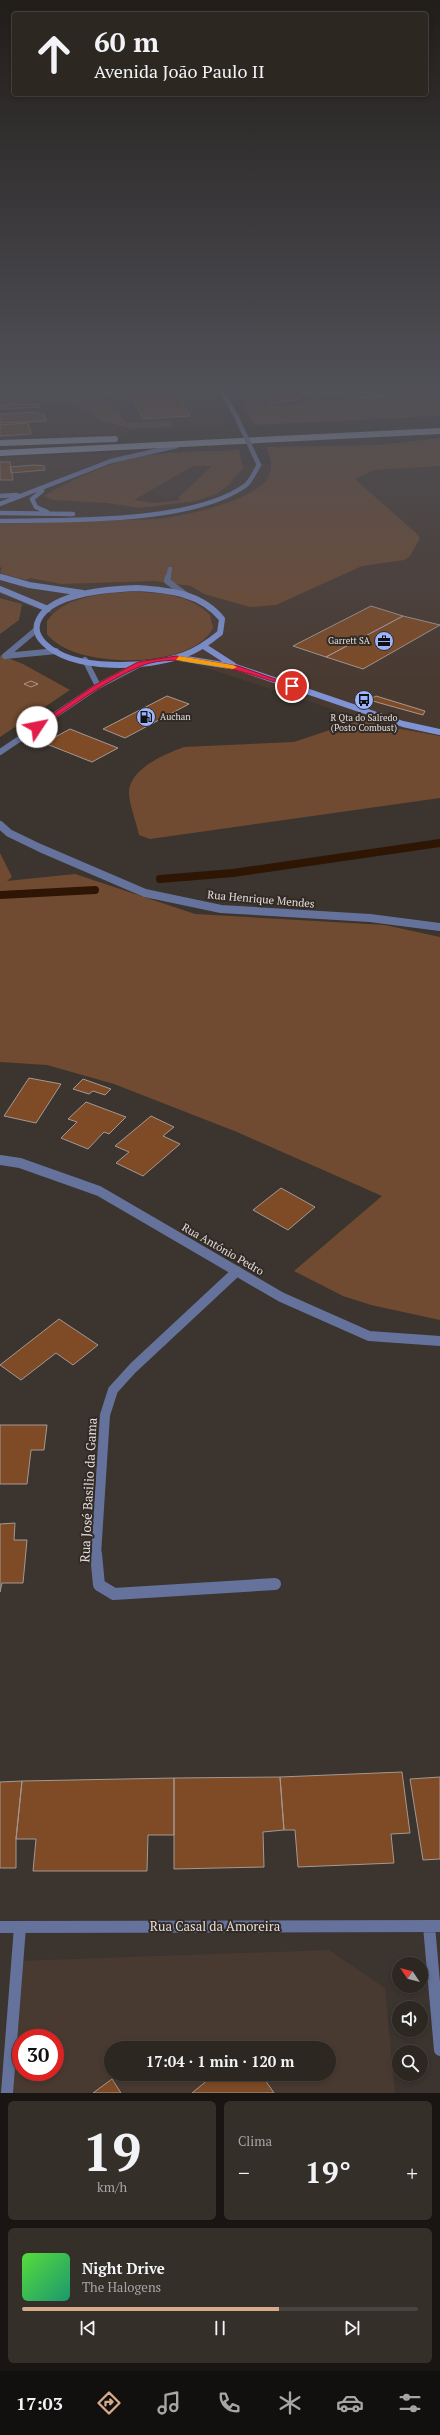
<!DOCTYPE html>
<html lang="pt">
<meta charset="utf-8">
<style>
body{margin:0;font-family:"PT Serif",serif;background:#352f2a;color:#f1f3f6;height:100vh;display:flex;flex-direction:column;font-size:15px;white-space:nowrap}
*{box-sizing:border-box;margin:0}
p{font-size:13px;color:#a7a5a5}
.icon{flex:none;width:22px;height:22px;fill:none;stroke:currentColor;stroke-width:2;stroke-linecap:round;stroke-linejoin:round}
.map{position:relative;height:2093px;overflow:hidden}
.panel{display:flex;flex-direction:column;gap:8px;padding:8px;background:#191513;flex:1}
.panel>*{flex:none}
.guide{position:absolute;left:12px;top:12px;width:416px;height:84px;border-radius:4px;box-shadow:0 2px 6px #0003,0 0 0 1px #484440;background:#2d2722;color:#f1f3f6;overflow:hidden}
.needle{width:26px;rotate:305deg}
.controls{position:absolute;left:392px;top:1957px;display:grid;gap:8px}
.controls a{display:grid;place-items:center;width:36px;height:36px;border-radius:50%;background:#2d2722;box-shadow:0 2px 6px #0003,0 0 0 1px #484440;font-size:20px}
.speed{position:absolute;left:12px;top:2029px;display:flex;gap:8px;font-size:20px;font-weight:700;text-align:center}
.speed>*{display:grid;place-content:center;width:52px;height:52px;border-radius:50%;background:#2d2722;box-shadow:0 2px 6px #0003,0 0 0 1px #484440;line-height:1}
.speed .limit{border:6px solid #d22;background:#fff;color:#111}
.pin{position:absolute;display:grid;place-items:center;width:34px;height:34px;color:#fff;margin:-17px;border:2px solid #fff;border-radius:50%;box-shadow:0 1px 4px #0007}
.me{position:absolute;width:44px;margin:-22px;rotate:56deg;stroke-linejoin:round;filter:drop-shadow(0 0 3px #0008)}
.turn{display:flex;align-items:center;gap:14px;height:84px;padding:0 16px;font-size:18px}
.turn .icon{width:52px;height:52px;stroke-width:2.5}
.turn b{display:block;font-size:28px;line-height:34px}
.big{font-size:30px;font-weight:700;line-height:1.1}
.panel .card{flex:1;display:flex;flex-direction:column;justify-content:center;gap:6px;min-width:0;padding:0 14px;border-radius:6px;background:#352f2a}
.panel .dial{align-items:center;gap:0}
.dial b{font-size:52px;line-height:1}
.song{display:flex;align-items:center;gap:12px}
.cover{width:48px;height:48px;border-radius:6px;background:linear-gradient(135deg,hsl(110 70% 55%),hsl(160 70% 35%))}
.played{height:4px;border-radius:2px;background:linear-gradient(90deg,#d6ab8b 65%,#484440 65%)}
.keys{display:flex;justify-content:space-around;direction:ltr}
.heat{display:flex;justify-content:space-between;align-items:center;font-size:22px;direction:ltr}
.panel .tiles{flex:1;display:grid;gap:8px;grid-template-columns:1fr 1fr}
.card:last-child{grid-column:span 2}
.trip{position:absolute;left:104px;top:2041px;width:232px;height:40px;border-radius:20px;background:#2d2722;box-shadow:0 2px 6px #0003,0 0 0 1px #484440;font-weight:700;line-height:40px;text-align:center}
.dock{display:flex;height:64px;justify-content:space-around;align-items:center;background:#12100e;color:#a7a5a5}
.dock .icon{width:28px;height:28px}
.dock .active{color:#d6ab8b}
.dock b{font-size:18px;color:#f1f3f6}
.map>svg:first-child{display:block}
</style>
<div class="map">
<svg width="440" height="2093" viewBox="0 0 440 2093">
<rect width="100%" height="100%" fill="#3c342e"/>
<!-- built -->
<path fill="#493a31" fill-rule="evenodd" d="M0,389H211L228,425L173,427L170,421L127,423L108,400L64,393L0,398Z
M52,402L79,406L100,420L132,432L0,439V405Z
M105,453L243,465L440,453V736L389,727L350,715L176,658L0,596V458Z
M329,1950L385,1988L395,2093H7L18,1961ZM21,2038H55V2072H21ZM111,2048H329V2074H111Z"/>
<!-- green -->
<path fill="#714b31" fill-rule="evenodd" d="M235,389H247L264,406L406,394L376,389H440V416L254,425Z
M130,390L135,401L75,392Z
M64,393L108,400L127,423L170,421L173,427L130,429L100,420L79,406L52,402L0,405V398Z
M440,438V466L374,470L355,479L416,533L420,538L410,556L404,560L362,566L276,605L250,607L204,594L191,586L155,581L61,584L30,578L26,580L0,573L2,568L0,567V524L157,519C181,517 262,500 270,473C273,463 269,456 266,447L379,445Z
M239,450L243,468L229,485L216,494L196,501L139,508L108,503L53,500L44,496C69,481 97,468 126,460C162,450 202,452 239,450ZM193,466H212L178,498L181,500L153,503L134,500Z
M126,592C155,592 189,593 210,615L213,628C192,670 74,670 47,634V621C64,597 99,594 126,592Z
M0,598L22,604L19,620L0,634Z
M0,655L23,664L70,690L0,737Z
M350,715L389,727L440,736V798L150,839L139,835C137,824 128,801 129,791C131,768 165,754 184,747L294,742L330,730L349,718Z
M0,853L12,877L7,881L75,874L195,914L385,925L440,937V1320L371,1305L343,1296L294,1271L382,1196L237,1132L114,1084L47,1065L0,1062Z"/>
<g fill="none" stroke-linecap="round" stroke-linejoin="round">
<!-- stream -->
<path stroke="#2f1503" stroke-width="8" d="M160,879L233,873L440,843
M0,895L95,890"/>
</g>
<!-- building -->
<path fill="#7e4b26" stroke="#a39993" d="M174,389L190,416L143,419L129,389Z
M350,389L387,396L354,398L318,391L313,393L306,392L298,399L271,404L261,391L273,394L282,389Z
M39,404L40,407L1,409V405Z
M37,412L38,414H44L46,421L0,423V414Z
M28,423L31,434L0,436V425Z
M0,462H10L13,480H0Z
M35,465L44,466L45,470L11,473L10,467Z
M371,606L403,616L326,657L293,646Z
M403,616L440,625L363,669L326,657Z
M31,681L38,684L31,687L24,684Z
M167,696L189,704L125,738L103,729Z
M376,696L425,711L423,715L369,700Z
M70,729L75,731L118,748L92,762L44,743Z
M29,1078L61,1084L36,1123L4,1116Z
M83,1079L111,1089L105,1095L93,1091L89,1094L73,1089Z
M86,1102L126,1117L109,1134L104,1132L88,1149L61,1138L77,1122L68,1119Z
M151,1116L174,1127L163,1136L180,1144L143,1176L116,1163L129,1152L115,1146Z
M281,1188L315,1207L288,1230L253,1210Z
M59,1319L98,1345L73,1365L56,1353L21,1380L0,1365Z
M0,1425H47L44,1450H31L27,1484H0Z
M15,1523L14,1540H27L23,1583H2L0,1592V1524Z
M402,1772L410,1833L391,1834L394,1863L298,1867L295,1830H284L280,1777Z
M280,1777L284,1830L263,1832L264,1867L174,1869V1778Z
M440,1777V1859L423,1860L410,1779Z
M174,1778V1835H148L147,1871H33L36,1839H16L22,1781Z
M22,1781L16,1839V1868H0V1782Z
M215,2074H261L274,2093H192Z
M112,2079L121,2093H93Z"/>
<g fill="none" stroke-linecap="round" stroke-linejoin="round">
<!-- street-far4 -->
<path stroke="#65739c" stroke-width="4.5" d="M168,578L170,569"/>
<!-- street-far3 -->
<path stroke="#65739c" stroke-width="6" d="M168,577L167,581L186,595
M5,656L56,651
M5,656L36,630
M85,660L98,686
M0,752L98,686L140,664"/>
<!-- street-far2 -->
<path stroke="#65739c" stroke-width="8" d="M0,825L9,833L40,848L145,893L221,909L370,918L440,927"/>
<!-- street-far1 -->
<path stroke="#65739c" stroke-width="10" d="M0,1160L20,1163L99,1191L281,1297L369,1336L440,1341
M96,1555L105,1415L113,1390L133,1368L237,1271"/>
<!-- street -->
<path stroke="#65739c" stroke-width="12" d="M96,1554L99,1585L114,1594L275,1584
M429,1926L440,2050
M0,1927L440,1926
M7,2093L20,1927"/>
<!-- secondary-far1 -->
<path stroke="#7f94d5" stroke-width="4.5" d="M221,389L236,416
M42,491L32,499L36,507L47,512
M0,496L17,495
M0,504L111,461L177,446
M0,513L73,514
M0,521C65,520 193,524 246,485C251,481 255,471 259,465
M0,577L4,578"/>
<!-- secondary -->
<path stroke="#7f94d5" stroke-width="6" d="M1,577L29,585L83,593
M137,588C169,590 201,593 222,619L220,633C209,642 198,650 184,655C148,668 73,672 44,643C37,636 34,628 39,619C53,592 111,589 137,588Z
M0,589L48,609
M205,647L233,665
M180,658L236,667L403,724L440,732"/>
<!-- highway -->
<path stroke="#bbc9f1" stroke-width="6" d="M0,443L115,439
M0,453L440,431"/>
<!-- secondary-bridge -->
<path stroke="#7f94d5" stroke-width="4.5" d="M236,416L259,465"/>
</g>
<!-- sky -->
<linearGradient id="sky" x2="0" y2="1"><stop stop-color="#211d19"/><stop offset="0.57" stop-color="#505057"/><stop offset="1" stop-color="#505057" stop-opacity="0"/></linearGradient>
<rect width="440" height="682" fill="url(#sky)"/>
<!-- route -->
<path fill="#e11d48" stroke="#92132f" d="M176,656L238,666L295,686L290,687C250,674 182,649 141,666C105,681 72,706 40,728L34,727L95,685L138,662Z"/>
<!-- slow -->
<path fill="#f59e0b" d="M179,656L233,665L237,667L233,669L176,660Z"/>
<!-- icons -->
<defs>
<g id="office-disc" transform="scale(1)"><circle r="9.5" fill="#9cb4fd" stroke="#322a25"/><path d="M-6-3h4V-5.5h4V-3h4V5H-6ZM-1-4.5V-3h2v-1.5ZM-6 0V1H6V0Z" fill="#111"/></g>
<g id="bus-disc" transform="scale(1)"><circle r="9.5" fill="#9cb4fd" stroke="#322a25"/><path d="M-5-6H5V4H4V6H2V4H-2V6H-4V4H-5ZM-3.5-4V0h7V-4ZM-3.5 1.2v1.5H-2V1.2ZM2 1.2v1.5H3.5V1.2Z" fill="#111"/></g>
<g id="fuel-disc" transform="scale(1)"><circle r="9.5" fill="#9cb4fd" stroke="#322a25"/><path d="M-5.5-6h7V0h2V4h1.3V-2.5L3-4.5l.8-.8L6-3V5H2.5V1h-1V6h-7ZM-4.2-4.7v3.2H.2V-4.7Z" fill="#111"/></g>
</defs>
<g fill-rule="evenodd">
<use href="#office-disc" x="384" y="641"/>
<use href="#bus-disc" x="364" y="700"/>
<use href="#fuel-disc" x="146" y="717"/>
</g>
<g text-anchor="middle" stroke-width="4" stroke-linejoin="round" paint-order="stroke">
<!-- far-poi labels -->
<g font-size="9" fill="#e2ddd9" stroke="#322a25" text-anchor="end">
<text x="370" y="644">Garrett SA</text>
<text x="160" y="720" text-anchor="start">Auchan</text>
<text x="364" y="721" text-anchor="middle">R Qta do Salredo<tspan x="364" dy="10">(Posto Combust)</tspan></text>
</g>
<!-- street labels -->
<g font-size="11" fill="#e2ddd9" stroke="#322a25">
<text transform="translate(261 899) rotate(5)" y="4">Rua Henrique Mendes</text>
<text transform="translate(223 1249) rotate(30)" y="4">Rua António Pedro</text>
</g>
<!-- near-street labels -->
<g font-size="13" fill="#e2ddd9" stroke="#322a25">
<text transform="translate(88 1490) rotate(-87)" y="5">Rua José Basilio da Gama</text>
<text x="215" y="1931">Rua Casal da Amoreira</text>
</g>
</g>
</svg>
<div class="controls">
<a><svg class="needle" viewBox="-14 -14 28 28"><path d="M0-13l5 13h-10z" fill="#e53935"/><path d="M0 13l5-13h-10z" fill="#a7a5a5"/></svg></a>
<a><svg class="icon" aria-label="sound" viewBox="0 0 24 24"><path d="M4 9h4l5-4v14l-5-4H4zM17 9q2 3 0 6"/></svg></a>
<a><svg class="icon" aria-label="search" viewBox="0 0 24 24"><circle cx="10" cy="10" r="6"/><path d="M15 15l6 6"/></svg></a>
</div>
<div class="speed"><div class="limit">30</div></div>
<div class="pin" style="left:292px;top:686px;background:#d93025"><svg class="icon" aria-label="arrive" viewBox="0 0 24 24"><path d="M6 21V4h12l-3 4 3 4H6"/></svg></div>
<svg class="me" style="left:37px;top:727px" viewBox="-20 -20 40 40"><circle r="19" fill="#fff"/><path d="M0-13L10 11 0 6-10 11z" fill="#e11d48"/></svg>
<div class="trip">17:04 · 1 min · 120 m</div>
<div class="guide">
<div class="turn"><svg class="icon" aria-label="ahead" viewBox="0 0 24 24"><path d="M12 20V5M6 11l6-6 6 6"/></svg><div><b>60 m</b>Avenida João Paulo II</div></div>
</div>
</div>
<section class="panel">
<div class="tiles">
<div class="card dial"><b>19</b><p>km/h</p></div>
<div class="card"><p>Clima</p>
<div class="heat"><a>−</a><b class="big">19°</b><a>+</a></div>
</div>
<div class="card">
<div class="song"><i class="cover"></i><div><b>Night Drive</b><p>The Halogens</p></div></div>
<div class="played"></div>
<div class="keys"><svg class="icon" aria-label="previous" viewBox="0 0 24 24"><path d="M18 5L8 12l10 7zM5 5v14"/></svg><svg class="icon" aria-label="pause" viewBox="0 0 24 24"><path d="M8 5v14M16 5v14"/></svg><svg class="icon" aria-label="next" viewBox="0 0 24 24"><path d="M6 5l10 7-10 7zM19 5v14"/></svg></div>
</div>
</div>
</section>
<nav class="dock">
<b>17:03</b>
<svg class="icon active" aria-label="directions" viewBox="0 0 24 24"><path d="M12 3l9 9-9 9-9-9zM9 14v-3h6M13 9l2 2-2 2"/></svg>
<svg class="icon" aria-label="music" viewBox="0 0 24 24"><path d="M9 18V5l10-2v13"/><circle cx="6" cy="18" r="3"/><circle cx="16" cy="16" r="3"/></svg>
<svg class="icon" aria-label="phone" viewBox="0 0 24 24"><path d="M5 4h4l2 5-3 2q2 4 5 5l2-3 5 2v4C11 20 4 13 5 4z"/></svg>
<svg class="icon" aria-label="climate" viewBox="0 0 24 24"><path d="M12 3v18M4 7l16 10M4 17L20 7"/></svg>
<svg class="icon" aria-label="car" viewBox="0 0 24 24"><path d="M5 17H2v-5l4-1 3-4h7l3 4 3 1v5h-3M9 17h6M6 11h13"/><circle cx="7" cy="17" r="2"/><circle cx="17" cy="17" r="2"/></svg>
<svg class="icon" aria-label="filters" viewBox="0 0 24 24"><path d="M4 7h16M4 17h16"/><circle cx="9" cy="7" r="2"/><circle cx="15" cy="17" r="2"/></svg>
</nav>
